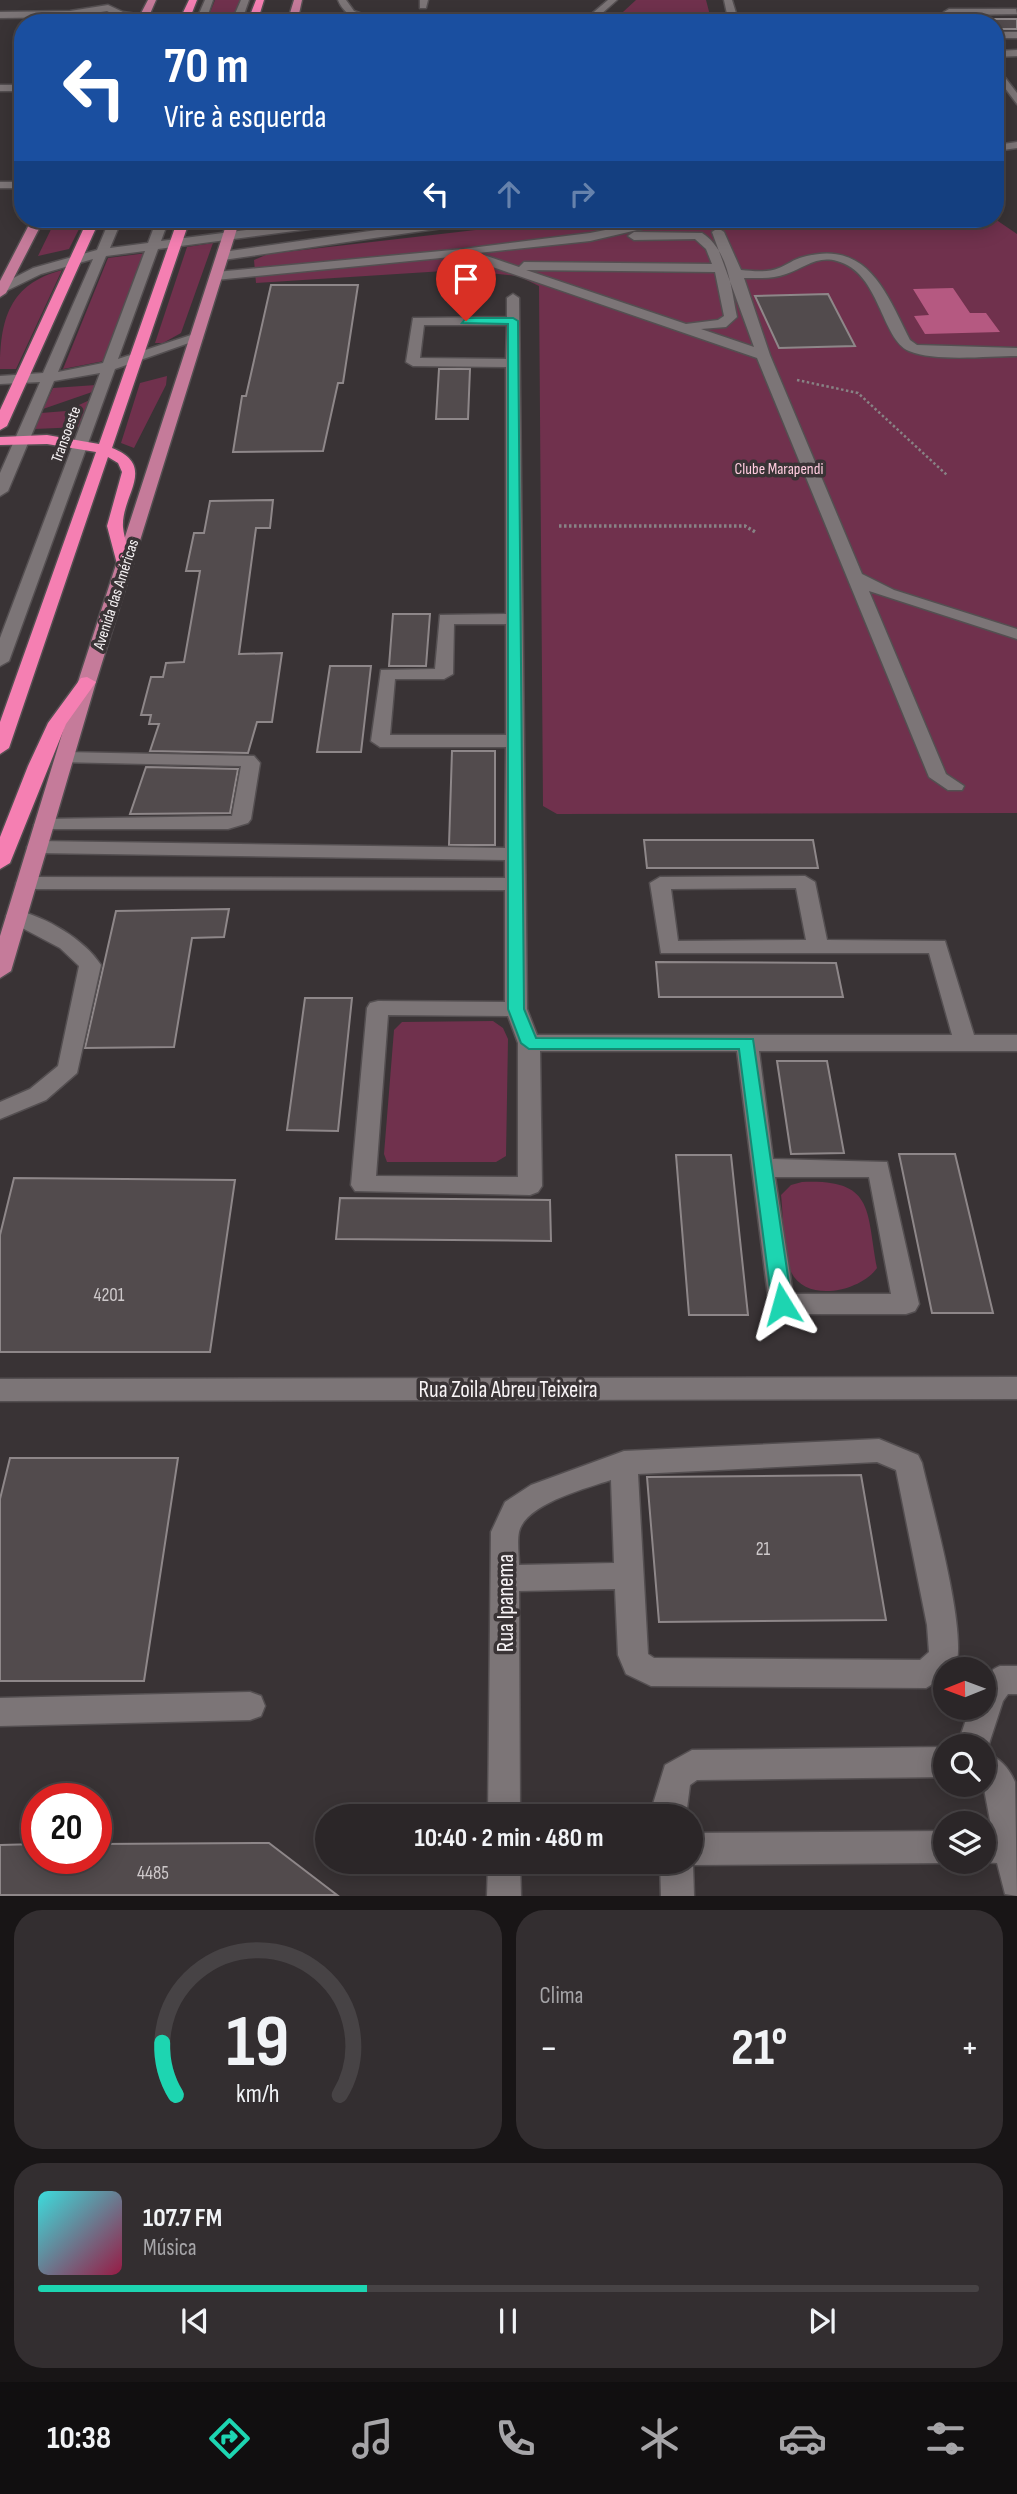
<!DOCTYPE html>
<html lang="pt">
<meta charset="utf-8">
<style>
body{margin:0;font-family:"Sofia Sans Condensed",sans-serif;background:#332e30;color:#f1f3f6;height:100vh;display:flex;flex-direction:column;font-size:26px;white-space:nowrap}
*{box-sizing:border-box;margin:0}
p{font-size:23px;color:#a6a5a8}
.icon{flex:none;width:38px;height:38px;fill:none;stroke:currentColor;stroke-width:2;stroke-linecap:round;stroke-linejoin:round}
.map{position:relative;height:1896px;overflow:hidden}
.side{display:flex;flex-direction:column;gap:14px;padding:14px;background:#181516;flex:1}
.side>*{flex:none}
.banner{position:absolute;left:14px;top:14px;width:990px;height:214px;border-radius:28px;box-shadow:0 4px 18px #0003,0 0 0 2px #474345;background:#1a4fa0;color:#fff;overflow:hidden}
.needle{width:46px;rotate:269deg}
.controls{position:absolute;left:933px;top:1657px;display:grid;gap:14px}
.controls a{display:grid;place-items:center;width:63px;height:63px;border-radius:50%;background:#2b2628;box-shadow:0 4px 18px #0003,0 0 0 2px #474345;font-size:35px}
.speed{position:absolute;left:21px;top:1783px;display:flex;gap:14px;font-size:35px;font-weight:700;text-align:center}
.speed>*{display:grid;place-content:center;width:91px;height:91px;border-radius:50%;background:#2b2628;box-shadow:0 4px 18px #0003,0 0 0 2px #474345;line-height:1}
.speed .limit{border:10px solid #d22;background:#fff;color:#111}
.pin{position:absolute;display:grid;place-items:center;width:60px;height:60px;color:#fff;margin:-72px -30px;border-radius:50% 50% 50% 0;rotate:-45deg;box-shadow:0 0 7px #0007}
.pin .icon{rotate:45deg}
.me{position:absolute;width:77px;margin:-38px;rotate:352deg;stroke-linejoin:round;filter:drop-shadow(0 0 5px #0008)}
.turn{display:flex;align-items:center;gap:24px;height:147px;padding:0 35px;font-size:32px}
.turn .icon{width:91px;height:91px;stroke-width:2.5}
.turn b{display:block;font-size:49px;line-height:60px}
.lanes{display:flex;align-items:center;height:66px;padding:0 35px;background:#0003;justify-content:center;gap:35px;direction:ltr}
.lanes .off{opacity:.35}
.big{font-size:52px;font-weight:700;line-height:1.1}
.side .tile{flex:1;display:flex;flex-direction:column;justify-content:center;gap:10px;min-width:0;padding:0 24px;border-radius:28px;background:#332e30}
.side .dial{align-items:center;gap:0}
.dial svg{height:182px;overflow:visible;fill:none;stroke:#474345;stroke-width:7;stroke-linecap:round;text-anchor:middle}
.dial text{fill:#f1f3f6;stroke:none}
.song{display:flex;align-items:center;gap:21px}
.cover{width:84px;height:84px;border-radius:10px;background:linear-gradient(135deg,hsl(180 70% 55%),hsl(340 70% 35%))}
.played{height:7px;border-radius:4px;background:linear-gradient(90deg,#1dd5b1 35%,#474345 35%)}
.keys{display:flex;justify-content:space-around;direction:ltr}
.heat{display:flex;justify-content:space-between;align-items:center;font-size:38px;direction:ltr}
.side .tiles{flex:1;display:grid;gap:14px;grid-template-columns:1fr 1fr}
.tile:last-child{grid-column:span 2}
.trip{position:absolute;left:315px;top:1804px;width:388px;height:70px;border-radius:35px;background:#2b2628;box-shadow:0 4px 18px #0003,0 0 0 2px #474345;font-weight:700;line-height:70px;text-align:center}
.tab-bar{display:flex;height:112px;justify-content:space-around;align-items:center;background:#110f10;color:#a6a5a8}
.tab-bar .icon{width:49px;height:49px}
.tab-bar .current{color:#1dd5b1}
.tab-bar b{font-size:32px;color:#f1f3f6}
.map>svg:first-child{display:block}
</style>
<div class="map">
<svg width="1017" height="1896" viewBox="0 0 1017 1896">
<rect width="100%" height="100%" fill="#393335"/>
<!-- green -->
<path fill="#70314d" d="M215,0H241L232,23H206Z
M636,0H706L712,23H611Z
M56,219H84L69,249L38,256Z
M570,219H995L1017,234V813L557,814L543,806L539,286L518,276L460,270L256,283L254,260L268,254Z
M213,243L181,333L163,343H155L187,247Z
M147,253L104,361L63,369L108,258Z
M62,270L16,369H0C0,320 9,284 62,270Z
M167,376L166,385L134,448L121,443L140,383Z
M96,385L95,391L43,409L53,388Z
M94,398L81,427L34,429L41,413L66,411Z
M493,1021L503,1028L508,1039L506,1156L496,1162H387L384,1154L394,1030L402,1022Z
M802,1182C875,1179 866,1210 877,1268C861,1291 807,1304 791,1272C784,1260 783,1211 781,1195L791,1185Z"/>
<!-- water -->
<path fill="#b55981" d="M953,288L970,313H986L1000,332L925,334L914,316L929,315L913,289Z"/>
<!-- building -->
<path fill="#524b4d" stroke="#8e8789" stroke-width="2" d="M974,19H1017V29H996V23H977Z
M271,285H358L343,383H338L323,451L233,452L242,396H246Z
M828,294L855,346L779,348L755,296Z
M439,369H470L468,419H436Z
M273,500L270,528H256L239,654L282,653L272,722H257L248,753L150,751L159,724H149L151,715H141L151,677H163L166,663L184,662L200,571H186L194,533H204L210,501Z
M393,614H430L426,666H389Z
M330,666H371L361,752H317Z
M452,751H495V845H449Z
M146,767L238,769L230,813L130,814Z
M644,840H813L818,868H647Z
M229,909L224,937L192,938L174,1047L85,1048L116,911Z
M656,962L836,963L843,997H659Z
M305,998H352L338,1131L287,1130Z
M777,1061H827L844,1153L791,1154Z
M899,1154H955L993,1313H932Z
M676,1155H731L748,1315H689Z
M14,1178L235,1180L210,1352H0V1235Z
M340,1198L550,1200L551,1241L336,1239Z
M10,1458H178L144,1681H0V1499Z
M861,1475L886,1620L659,1622L647,1477Z
M269,1843L337,1895H0V1845L37,1844V1858H96V1844Z"/>
<g fill="none" stroke-linecap="round" stroke-linejoin="round">
<!-- minor casing -->
<g stroke="#544f51" stroke-width="3">
<path id="minor" d="M205,0H213L205,23H195Z
M241,0H249L241,23H231Z
M338,0H346L354,11L381,21C365,26 344,16 338,0Z
M420,0H428L426,8H420Z
M608,0H617L591,23H581Z
M724,0H732L739,23H729Z
M108,5L123,12L150,16L145,19L121,18L107,11L70,17L0,18V12L70,11Z
M949,9H1016L1017,14L955,15L958,23H948L944,12Z
M294,12L332,20L336,23L291,17Z
M996,32H1017V38H996Z
M1017,50V56L996,57V51Z
M996,66L1017,93V104L996,76Z
M0,85H23V91H0Z
M1017,142V148L996,151V145Z
M0,182H23V188H0Z
M110,219H122L110,248L148,243L157,219H169L161,241L330,219H361L355,223L158,249L118,359L191,335L203,338L115,369L9,661L0,666V638L100,373L54,381L8,491L0,496V473L40,382L0,384V376L43,373L93,259L41,274L0,294V285L33,268L97,250ZM145,251L103,363L58,372L106,256Z
M454,219H483L477,223L223,260L217,256L223,252Z
M662,219H684L590,241L478,253L519,267L524,262L712,264L706,249L695,239L634,240L628,236L634,232L702,233C729,250 731,289 737,317L726,327L701,329L754,347L712,232L718,228L724,232L741,270C753,271 767,273 779,268C787,265 794,259 803,257C867,239 886,292 910,340L917,345L1017,348V356C988,356 935,362 909,351C881,339 880,272 837,261C817,255 804,268 786,274C773,279 758,278 744,278L770,355L862,574L894,590L1017,629V639L869,591L946,774L964,786L962,790H948L929,777L757,358L461,256L216,280L210,276L216,272L463,249L590,233ZM526,270L715,272L724,316L718,320L686,324Z
M513,294L519,298L527,1009L537,1035H952L929,953H661L650,883L660,877L805,876L815,882L827,940L945,941L974,1035H1017V1051H759L773,1159L887,1162L919,1304L915,1311L906,1314H782L773,1311L769,1304L737,1051H540L542,1186L538,1192L530,1195L355,1191L351,1185L367,1008L370,1003L378,1001L505,1002V890L26,889L16,883L26,877L505,878V860L37,853L27,847L37,841L505,848L506,747H380L371,741L381,670L435,669L440,615L506,614V367L413,366L406,362L413,318L507,317V298ZM424,325H507L506,359L420,358ZM454,624H506V735H390L395,679H444L453,674ZM796,888L806,940L678,941L671,889ZM388,1015L508,1016L518,1043V1177L376,1176ZM775,1177H869L891,1294H793Z
M64,752L254,756L260,763L251,819L248,823L228,829H37L34,825L37,821L44,819L232,816L241,766L57,762L55,758L57,754Z
M16,910C46,917 84,939 101,965L77,1073L46,1100L0,1119V1102L30,1089L58,1066L79,966L60,948L9,921L6,916L9,911Z
M1017,1377V1399L0,1401V1379Z
M879,1439L918,1455L922,1463C931,1503 969,1636 955,1668L945,1670V1676L926,1688L651,1686L626,1674L618,1655L615,1589L519,1591L520,1816H488L491,1532L505,1502L531,1485L624,1451ZM877,1462L896,1470L927,1625L929,1652L920,1660L654,1658L648,1654L638,1474ZM611,1480L614,1563L519,1565C519,1555 517,1542 519,1532C525,1504 587,1488 611,1480Z
M1000,1666H1017V1694H1008L1003,1701L986,1753C1000,1758 1009,1768 1015,1782L1017,1896L1005,1894L997,1863L981,1862L984,1831H992L984,1789L980,1785H984V1746H957L970,1708H984C984,1689 980,1674 1000,1666Z
M250,1692L261,1696L265,1706L261,1716L250,1720L0,1726V1698Z
M945,1747V1777L697,1780L690,1785L686,1816H654L653,1804L665,1765L692,1750Z
M945,1831V1862H948L945,1863L693,1865L694,1896H661L660,1862H691V1833Z
M488,1862H520L521,1896H487Z"/>
</g>
<!-- major casing -->
<g stroke="#544f51" stroke-width="3">
<path id="major" d="M148,0H156L146,23H136Z
M294,0H302L297,23H287Z
M32,219H44L6,293L0,297V281Z
M228,219H240L96,682L11,971L0,978V936L78,682Z"/>
</g>
<!-- highway casing -->
<g stroke="#544f51" stroke-width="3">
<path id="highway" d="M189,0H197L188,23H178Z
M256,0H264L257,23H247Z
M88,219H100L7,426L0,430V410Z
M178,219H190L112,448C158,466 121,495 123,527C124,539 130,553 133,564L125,569L117,564L107,526L122,472L118,463L108,457L9,748L0,754V722L96,452L47,444L0,445V437L47,435L99,444Z
M87,677L96,682L66,724L10,863L0,869V837L28,766L48,723L81,678Z"/>
</g>
<!-- path-far1 -->
<path stroke="#888385" stroke-width="2.5" stroke-dasharray="2.5 2.5" stroke-linecap="butt" d="M797,380L858,393L948,476"/>
<!-- path -->
<path stroke="#888385" stroke-width="3.5" stroke-dasharray="2.5 2.5" stroke-linecap="butt" d="M559,526H745L757,533"/>
<!-- minor -->
<use href="#minor" fill="#7c7577" fill-rule="evenodd"/>
<!-- major -->
<use href="#major" fill="#c57b9a" fill-rule="evenodd"/>
<!-- highway -->
<use href="#highway" fill="#f57fb2" fill-rule="evenodd"/>
</g>
<!-- route -->
<path fill="#1dd5b1" stroke="#138a73" stroke-width="2" d="M466,318H513L518,321L524,1009L536,1038L753,1039L792,1304L789,1309H775L772,1304L739,1049H529L521,1043L508,1009V324L462,323Z"/>
<g text-anchor="middle" stroke-width="7" stroke-linejoin="round" paint-order="stroke">
<!-- far-street labels -->
<g font-size="16" fill="#f7f3f5" stroke="#393335">
<text transform="translate(65 434) rotate(-70)" y="6">Transoeste</text>
<text transform="translate(115 594) rotate(-72)" y="6">Avenida das Américas</text>
</g>
<!-- far-park labels -->
<g font-size="16" fill="#fecbde" stroke="#393335">
<text x="779" y="474">Clube Marapendi</text>
</g>
<!-- near-number labels -->
<g font-size="19" fill="#cec9cb">
<text x="109" y="1301">4201</text>
<text x="763" y="1555">21</text>
<text x="153" y="1879">4485</text>
</g>
<!-- near-street labels -->
<g font-size="23" fill="#f7f3f5" stroke="#393335">
<text x="508" y="1397">Rua Zoila Abreu Teixeira</text>
<text transform="translate(505 1603) rotate(-90)" y="8">Rua Ipanema</text>
</g>
</g>
</svg>
<div class="controls">
<a><svg class="needle" viewBox="-14 -14 28 28"><path d="M0-13l5 13h-10z" fill="#e53935"/><path d="M0 13l5-13h-10z" fill="#a6a5a8"/></svg></a>
<a><svg class="icon" aria-label="search" viewBox="0 0 24 24"><circle cx="10" cy="10" r="6"/><path d="M15 15l6 6"/></svg></a>
<a><svg class="icon" aria-label="layers" viewBox="0 0 24 24"><path d="M12 4l9 5-9 5-9-5zM3 14l9 5 9-5"/></svg></a>
</div>
<div class="speed"><div class="limit">20</div></div>
<div class="pin" style="left:466px;top:321px;background:#d93025"><svg class="icon" aria-label="arrive" viewBox="0 0 24 24"><path d="M6 21V4h12l-3 4 3 4H6"/></svg></div>
<svg class="me" style="left:782px;top:1304px" viewBox="-20 -20 40 40"><path d="M0-17L14 15 0 8-14 15z" fill="#1dd5b1" stroke="#fff" stroke-width="4"/></svg>
<div class="trip">10:40 · 2 min · 480 m</div>
<div class="banner">
<div class="turn"><svg class="icon" aria-label="left" viewBox="0 0 24 24"><path d="M17 20v-9H6M10 6l-5 5 5 5"/></svg><div><b>70 m</b>Vire à esquerda</div></div>
<div class="lanes"><svg class="icon" aria-label="left" viewBox="0 0 24 24"><path d="M17 20v-9H6M10 6l-5 5 5 5"/></svg><svg class="icon off" aria-label="ahead" viewBox="0 0 24 24"><path d="M12 20V5M6 11l6-6 6 6"/></svg><svg class="icon off" aria-label="right" viewBox="0 0 24 24"><path d="M7 20v-9h11M14 6l5 5-5 5"/></svg></div>
</div>
</div>
<section class="side">
<div class="tiles">
<div class="tile dial"><svg viewBox="0 0 100 80">
<path d="M14 69A42 42 0 1 1 86 69"/>
<path d="M14 69A42 42 0 0 1 8 46" stroke="#1dd5b1"/>
<text x="50" y="56" font-size="32" font-weight="700">19</text>
<text x="50" y="72" font-size="11">km/h</text>
</svg></div>
<div class="tile"><p>Clima</p>
<div class="heat"><a>−</a><b class="big">21°</b><a>+</a></div>
</div>
<div class="tile">
<div class="song"><i class="cover"></i><div><b>107.7 FM</b><p>Música</p></div></div>
<div class="played"></div>
<div class="keys"><svg class="icon" aria-label="previous" viewBox="0 0 24 24"><path d="M18 5L8 12l10 7zM5 5v14"/></svg><svg class="icon" aria-label="pause" viewBox="0 0 24 24"><path d="M8 5v14M16 5v14"/></svg><svg class="icon" aria-label="next" viewBox="0 0 24 24"><path d="M6 5l10 7-10 7zM19 5v14"/></svg></div>
</div>
</div>
</section>
<nav class="tab-bar">
<b>10:38</b>
<svg class="icon current" aria-label="directions" viewBox="0 0 24 24"><path d="M12 3l9 9-9 9-9-9zM9 14v-3h6M13 9l2 2-2 2"/></svg>
<svg class="icon" aria-label="music" viewBox="0 0 24 24"><path d="M9 18V5l10-2v13"/><circle cx="6" cy="18" r="3"/><circle cx="16" cy="16" r="3"/></svg>
<svg class="icon" aria-label="phone" viewBox="0 0 24 24"><path d="M5 4h4l2 5-3 2q2 4 5 5l2-3 5 2v4C11 20 4 13 5 4z"/></svg>
<svg class="icon" aria-label="climate" viewBox="0 0 24 24"><path d="M12 3v18M4 7l16 10M4 17L20 7"/></svg>
<svg class="icon" aria-label="car" viewBox="0 0 24 24"><path d="M5 17H2v-5l4-1 3-4h7l3 4 3 1v5h-3M9 17h6M6 11h13"/><circle cx="7" cy="17" r="2"/><circle cx="17" cy="17" r="2"/></svg>
<svg class="icon" aria-label="filters" viewBox="0 0 24 24"><path d="M4 7h16M4 17h16"/><circle cx="9" cy="7" r="2"/><circle cx="15" cy="17" r="2"/></svg>
</nav>
